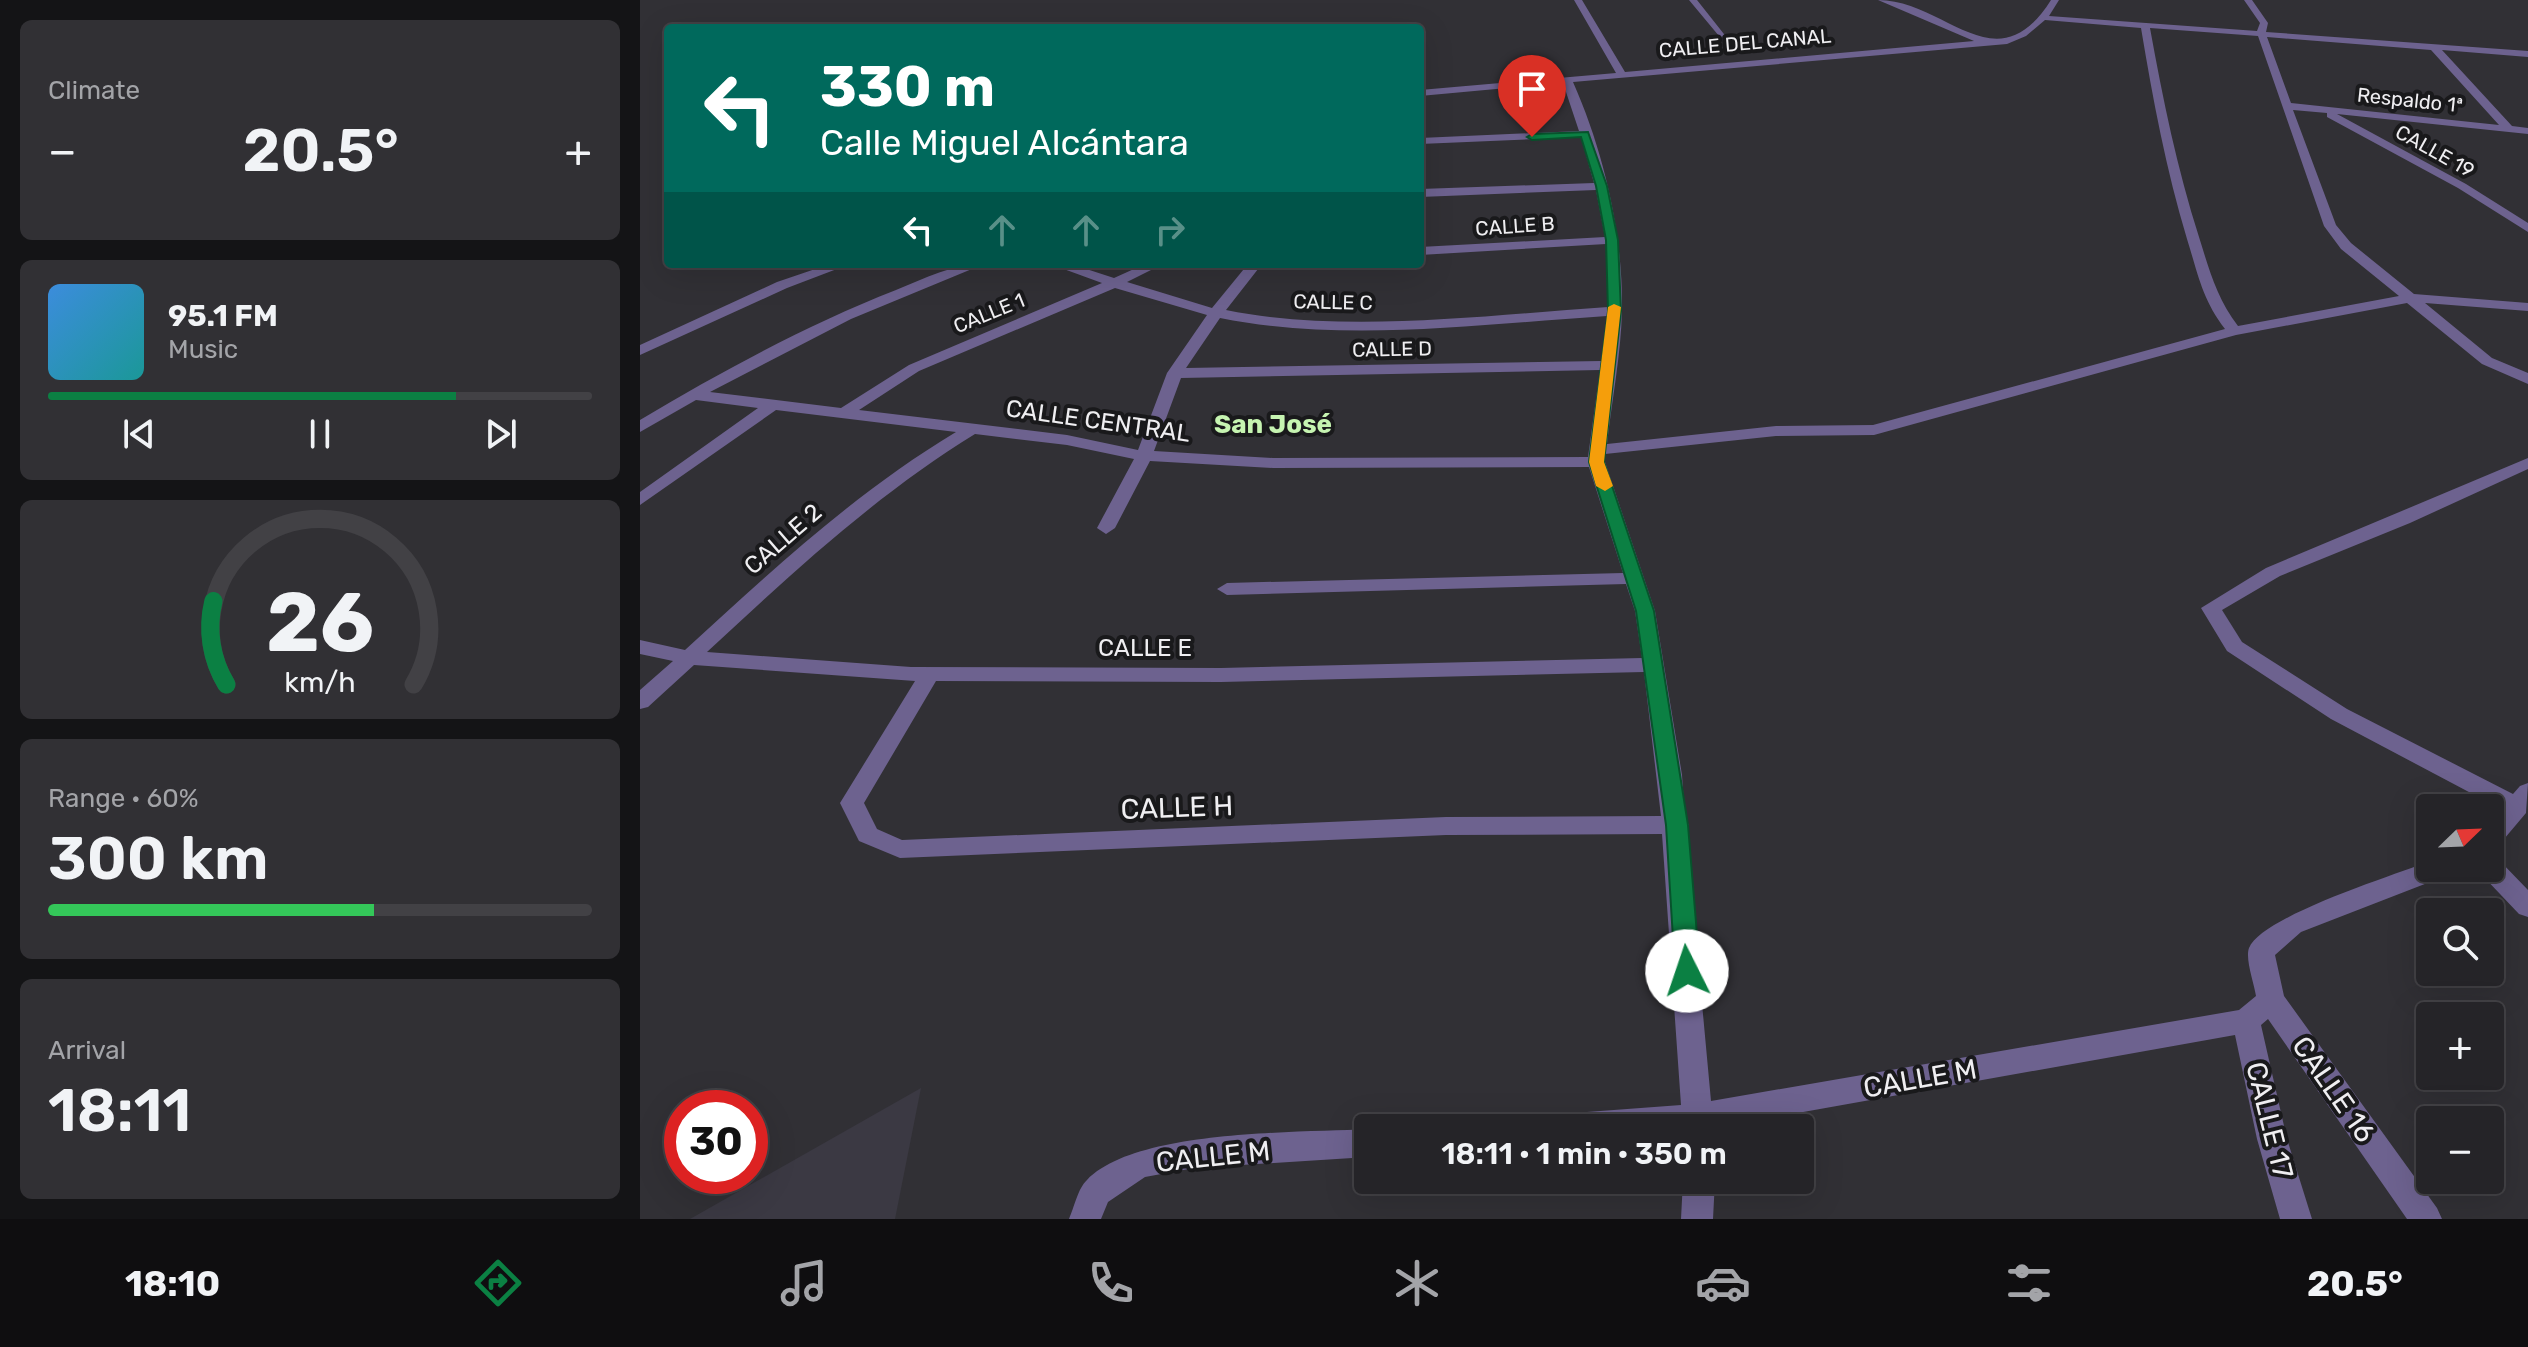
<!DOCTYPE html>
<meta charset="utf-8">
<style>
body{margin:0;font-family:Rubik,sans-serif;background:#313034;color:#f1f3f6;height:100vh;display:flex;flex-direction:column;font-size:30px;white-space:nowrap}
*{box-sizing:border-box;margin:0}
p{font-size:26px;color:#a3a4a8}
.icon{flex:none;width:44px;height:44px;fill:none;stroke:currentColor;stroke-width:2;stroke-linecap:round;stroke-linejoin:round}
.map{position:relative;flex:1;overflow:hidden}
.drawer{display:flex;flex-direction:column;gap:20px;padding:20px;background:#141416;width:640px}
.drawer>*{flex:none}
.guide{position:absolute;left:24px;top:24px;width:760px;height:244px;border-radius:8px;box-shadow:0 8px 32px #0002,0 0 0 2px #424145;background:#00695c;color:#fff;overflow:hidden}
.needle{width:52px;rotate:67deg}
.controls{position:absolute;left:1776px;top:794px;display:grid;gap:16px}
.controls a{display:grid;place-items:center;width:88px;height:88px;border-radius:8px;background:#252428;box-shadow:0 8px 32px #0002,0 0 0 2px #424145;font-size:40px}
.speed{position:absolute;left:24px;top:1090px;display:flex;gap:16px;font-size:40px;font-weight:700;text-align:center}
.speed>*{display:grid;place-content:center;width:104px;height:104px;border-radius:50%;background:#252428;box-shadow:0 8px 32px #0002,0 0 0 2px #424145;line-height:1}
.speed .limit{border:12px solid #d22;background:#fff;color:#111}
.pin{position:absolute;display:grid;place-items:center;width:68px;height:68px;color:#fff;margin:-82px -34px;border-radius:50% 50% 50% 0;rotate:-45deg;box-shadow:0 0 8px #0007}
.pin .icon{rotate:45deg}
.me{position:absolute;width:88px;margin:-44px;rotate:356deg;stroke-linejoin:round;filter:drop-shadow(0 0 6px #0008)}
.turn{display:flex;align-items:center;gap:28px;height:168px;padding:0 24px;font-size:36px}
.turn .icon{width:104px;height:104px;stroke-width:2.5}
.turn b{display:block;font-size:56px;line-height:68px}
.lanes{display:flex;align-items:center;height:76px;padding:0 24px;background:#0003;justify-content:center;gap:40px;direction:ltr}
.lanes .off{opacity:.35}
.big{font-size:60px;font-weight:600;line-height:1.1}
.drawer .tile{flex:1;display:flex;flex-direction:column;justify-content:center;gap:12px;min-width:0;padding:0 28px;border-radius:12px;background:#313034}
.drawer .dial{align-items:center;gap:0}
.dial svg{height:208px;overflow:visible;fill:none;stroke:#424145;stroke-width:7;stroke-linecap:round;text-anchor:middle}
.dial text{fill:#f1f3f6;stroke:none}
.song{display:flex;align-items:center;gap:24px}
.cover{width:96px;height:96px;border-radius:12px;background:linear-gradient(135deg,hsl(210 70% 55%),hsl(180 70% 35%))}
.played{height:8px;border-radius:4px;background:linear-gradient(90deg,#0b8043 75%,#424145 75%)}
.keys{display:flex;justify-content:space-around;direction:ltr}
.heat{display:flex;justify-content:space-between;align-items:center;font-size:44px;direction:ltr}
.charge{height:12px;border-radius:6px;background:linear-gradient(90deg,#34c759 60%,#424145 0)}
.trip{position:absolute;left:714px;top:1114px;width:460px;height:80px;border-radius:8px;background:#252428;box-shadow:0 8px 32px #0002,0 0 0 2px #424145;font-weight:600;line-height:80px;text-align:center}
.menu{display:flex;height:128px;justify-content:space-around;align-items:center;background:#0f0e10;color:#a3a4a8}
.menu .icon{width:56px;height:56px}
.menu .selected{color:#0b8043}
.menu b{font-size:36px;color:#f1f3f6}
main{display:flex;flex:1;min-height:0}
.map>svg:first-child{display:block}
</style>
<main>
<section class="drawer">
<div class="tile"><p>Climate</p>
<div class="heat"><a>−</a><b class="big">20.5°</b><a>+</a></div>
</div>
<div class="tile">
<div class="song"><i class="cover"></i><div><b>95.1 FM</b><p>Music</p></div></div>
<div class="played"></div>
<div class="keys"><svg class="icon" aria-label="previous" viewBox="0 0 24 24"><path d="M18 5L8 12l10 7zM5 5v14"/></svg><svg class="icon" aria-label="pause" viewBox="0 0 24 24"><path d="M8 5v14M16 5v14"/></svg><svg class="icon" aria-label="next" viewBox="0 0 24 24"><path d="M6 5l10 7-10 7zM19 5v14"/></svg></div>
</div>
<div class="tile dial"><svg viewBox="0 0 100 80">
<path d="M14 69A42 42 0 1 1 86 69"/>
<path d="M14 69A42 42 0 0 1 9 37" stroke="#0b8043"/>
<text x="50" y="56" font-size="32" font-weight="700">26</text>
<text x="50" y="72" font-size="11">km/h</text>
</svg></div>
<div class="tile"><p>Range · 60%</p><b class="big">300 km</b><div class="charge"></div></div>
<div class="tile"><p>Arrival</p><b class="big">18:11</b></div>
</section>
<div class="map">
<svg width="1888" height="1219" viewBox="0 0 1888 1219">
<rect width="100%" height="100%" fill="#313035"/>
<!-- built -->
<path fill="#3b3943" d="M281,1088L255,1219H50Z"/>
<g fill="none" stroke-linecap="round" stroke-linejoin="round">
<!-- street -->
<path fill="#6d628f" fill-rule="evenodd" d="M934,0H942L985,72L1334,41L1238,0C1306,0 1356,87 1411,0H1419L1409,16L1617,31L1620,23L1604,0H1612L1628,23L1626,32L1888,51V57L1802,50L1872,126L1888,128V134L1697,114L1826,184L1888,223V232L1818,188L1687,117V113L1653,110L1696,225L1711,243L1774,294L1888,303V311L1785,303L1852,358L1888,373V384L1842,364L1767,303L1596,335L1234,435L1136,436L965,454V462L1015,611L1042,775L1045,819L1049,825L1046,830L1071,1101L1599,1010L1616,996C1614,983 1605,959 1609,948C1622,916 1755,875 1790,861V868H1812L1808,875L1661,932L1635,955L1644,996L1797,1208L1802,1219H1767L1628,1019L1621,1025L1647,1139L1672,1219H1640L1617,1139L1595,1035L1073,1128H905L909,1118L920,1114L1041,1105L1022,834L806,835L260,858L219,841L200,803L275,681L54,665L8,707L0,709V690L33,661L0,654V640L45,650C131,571 216,492 316,432L136,410L0,505V492L118,408L56,400L0,432V420C82,371 167,325 256,290C285,278 313,264 344,264L211,319L70,392L201,408L269,365L462,283L410,264H431L474,278L505,264H523L487,282L572,308L608,264H622L586,310C704,334 848,315 968,307L966,244L780,255V247L965,237L956,190L780,197V189L954,183L941,137L780,144V138L939,131L923,83L780,96V90L976,73ZM1405,20L1501,28C1513,100 1526,169 1547,239C1558,274 1562,299 1585,329L1233,425L1136,426L967,444C972,399 981,355 982,310C983,234 964,152 933,82L1367,44L1386,36ZM1510,28L1618,36L1684,226L1701,249L1759,296L1598,326C1577,299 1569,269 1559,237C1537,168 1523,100 1510,28ZM1627,37L1791,50L1859,125L1651,103ZM475,288L567,315L527,373L498,450L427,435L219,410L279,371ZM967,316L961,361L546,368L580,318C705,343 841,324 967,316ZM960,370L948,457L633,458L514,451L541,378ZM335,434L427,445L494,459L457,528L466,534L475,528L510,461L633,468L949,467L983,573L587,583L577,589L587,595L986,584L995,611L1002,658L581,668L271,667L67,652C152,573 236,495 335,434ZM1004,672L1021,816L806,817L262,840L237,829L224,803L296,681L581,682Z
M1049,0H1057L1095,48H1089Z
M190,264H210L147,288L0,355V345L137,282Z
M1888,458V469L1770,523L1640,576L1582,610L1602,642L1707,709L1873,794L1880,786L1888,783L1886,813L1859,845L1850,847V821L1861,809L1691,719L1587,651L1561,608L1626,568Z
M1850,857L1859,860L1888,890V917L1879,914L1841,874L1838,868H1850Z
M728,1129V1157L554,1168L505,1177L468,1202L461,1219H429C434,1208 438,1188 447,1180C496,1129 658,1133 728,1129Z
M1043,1180H1075L1073,1219H1041Z"/>
</g>
<!-- route -->
<path fill="#0b8043" stroke="#07532c" stroke-width="2" d="M948,132L967,186L978,240L981,311L964,462L1014,611L1048,825L1060,971L1056,978L1047,981L1039,978L1035,971L1026,825L996,611L949,462L968,311L966,240L956,186L941,137L892,140L887,137L892,134Z"/>
<!-- slow -->
<path fill="#f59e0b" d="M974,304L981,307L964,462L973,486L965,491L956,486L949,462L968,307Z"/>
<g text-anchor="middle" stroke-width="8" stroke-linejoin="round" paint-order="stroke">
<!-- far-street labels -->
<g font-size="20" fill="#efeef1" stroke="#19191b">
<text transform="translate(1105 43) rotate(-5)" y="7">CALLE DEL CANAL</text>
<text transform="translate(1770 100) rotate(6)" y="7">Respaldo 1ª</text>
<text transform="translate(1795 151) rotate(29)" y="7">CALLE 19</text>
<text transform="translate(875 226) rotate(-4)" y="7">CALLE B</text>
<text transform="translate(693 302) rotate(1)" y="7">CALLE C</text>
<text transform="translate(349 313) rotate(-22)" y="7">CALLE 1</text>
<text transform="translate(752 349) rotate(-1)" y="7">CALLE D</text>
</g>
<!-- street labels -->
<g font-size="24" fill="#efeef1" stroke="#19191b">
<text transform="translate(458 421) rotate(8)" y="8">CALLE CENTRAL</text>
<text transform="translate(143 539) rotate(-41)" y="8">CALLE 2</text>
<text x="505" y="656">CALLE E</text>
</g>
<!-- neighbourhood labels -->
<g font-size="26" font-weight="bold" fill="#c6f4b1" stroke="#19191b">
<text x="633" y="433">San José</text>
</g>
<!-- near-street labels -->
<g font-size="28" fill="#efeef1" stroke="#19191b">
<text transform="translate(537 807) rotate(-2)" y="10">CALLE H</text>
<text transform="translate(1280 1078) rotate(-10)" y="10">CALLE M</text>
<text transform="translate(1694 1089) rotate(55)" y="10">CALLE 16</text>
<text transform="translate(1630 1120) rotate(76)" y="10">CALLE 17</text>
<text transform="translate(573 1156) rotate(-6)" y="10">CALLE M</text>
</g>
</g>
</svg>
<div class="controls">
<a><svg class="needle" viewBox="-14 -14 28 28"><path d="M0-13l5 13h-10z" fill="#e53935"/><path d="M0 13l5-13h-10z" fill="#a3a4a8"/></svg></a>
<a><svg class="icon" aria-label="search" viewBox="0 0 24 24"><circle cx="10" cy="10" r="6"/><path d="M15 15l6 6"/></svg></a>
<a>+</a>
<a>−</a>
</div>
<div class="speed"><div class="limit">30</div></div>
<div class="pin" style="left:892px;top:137px;background:#d93025"><svg class="icon" aria-label="arrive" viewBox="0 0 24 24"><path d="M6 21V4h12l-3 4 3 4H6"/></svg></div>
<svg class="me" style="left:1047px;top:971px" viewBox="-20 -20 40 40"><circle r="19" fill="#fff"/><path d="M0-13L10 11 0 6-10 11z" fill="#0b8043"/></svg>
<div class="trip">18:11 · 1 min · 350 m</div>
<div class="guide">
<div class="turn"><svg class="icon" aria-label="left" viewBox="0 0 24 24"><path d="M17 20v-9H6M10 6l-5 5 5 5"/></svg><div><b>330 m</b>Calle Miguel Alcántara</div></div>
<div class="lanes"><svg class="icon" aria-label="left" viewBox="0 0 24 24"><path d="M17 20v-9H6M10 6l-5 5 5 5"/></svg><svg class="icon off" aria-label="ahead" viewBox="0 0 24 24"><path d="M12 20V5M6 11l6-6 6 6"/></svg><svg class="icon off" aria-label="ahead" viewBox="0 0 24 24"><path d="M12 20V5M6 11l6-6 6 6"/></svg><svg class="icon off" aria-label="right" viewBox="0 0 24 24"><path d="M7 20v-9h11M14 6l5 5-5 5"/></svg></div>
</div>
</div>
</main>
<nav class="menu">
<b>18:10</b>
<svg class="icon selected" aria-label="directions" viewBox="0 0 24 24"><path d="M12 3l9 9-9 9-9-9zM9 14v-3h6M13 9l2 2-2 2"/></svg>
<svg class="icon" aria-label="music" viewBox="0 0 24 24"><path d="M9 18V5l10-2v13"/><circle cx="6" cy="18" r="3"/><circle cx="16" cy="16" r="3"/></svg>
<svg class="icon" aria-label="phone" viewBox="0 0 24 24"><path d="M5 4h4l2 5-3 2q2 4 5 5l2-3 5 2v4C11 20 4 13 5 4z"/></svg>
<svg class="icon" aria-label="climate" viewBox="0 0 24 24"><path d="M12 3v18M4 7l16 10M4 17L20 7"/></svg>
<svg class="icon" aria-label="car" viewBox="0 0 24 24"><path d="M5 17H2v-5l4-1 3-4h7l3 4 3 1v5h-3M9 17h6M6 11h13"/><circle cx="7" cy="17" r="2"/><circle cx="17" cy="17" r="2"/></svg>
<svg class="icon" aria-label="filters" viewBox="0 0 24 24"><path d="M4 7h16M4 17h16"/><circle cx="9" cy="7" r="2"/><circle cx="15" cy="17" r="2"/></svg>
<b>20.5°</b>
</nav>
